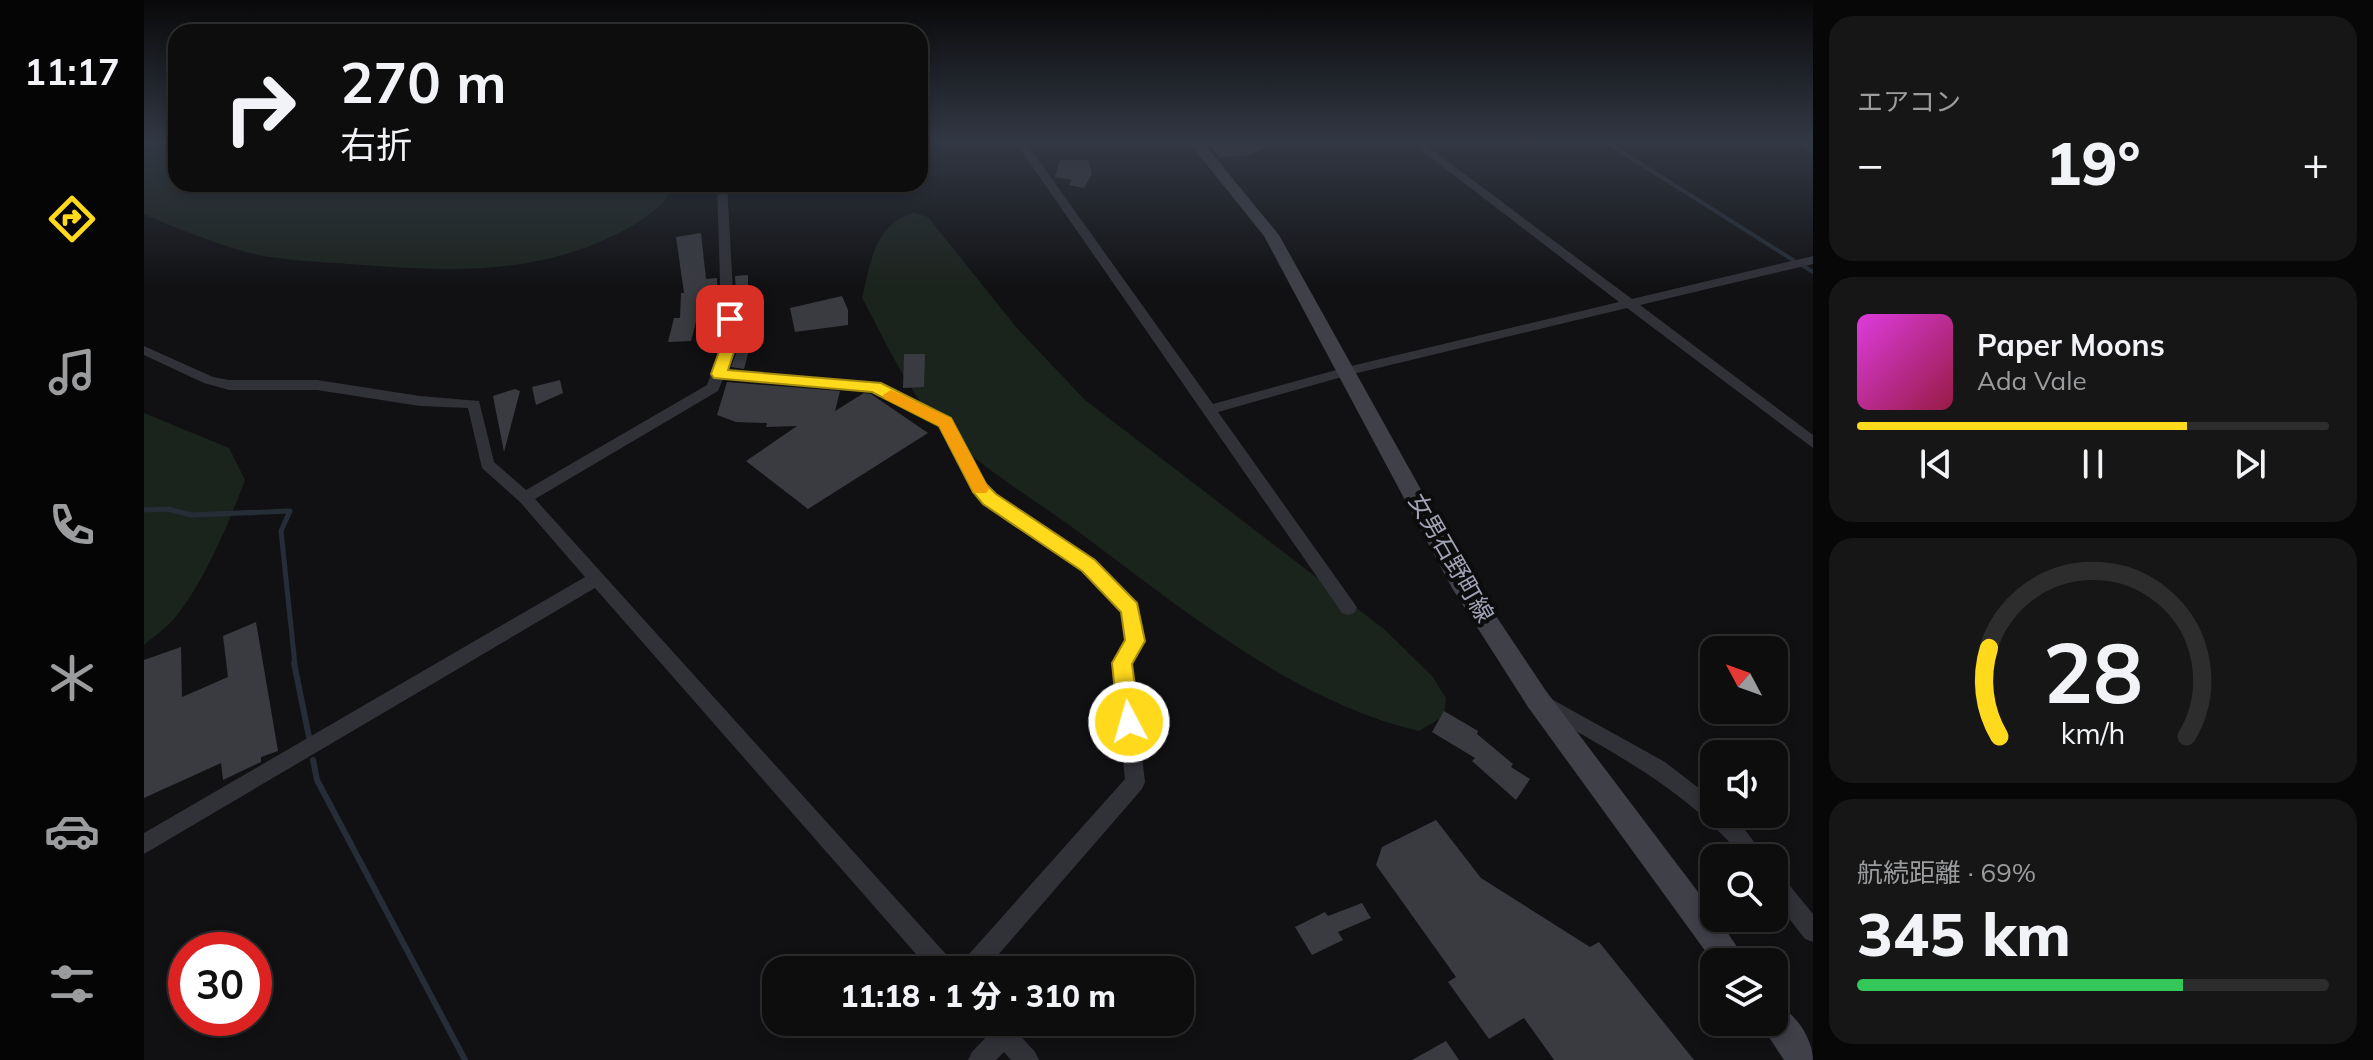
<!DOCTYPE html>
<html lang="ja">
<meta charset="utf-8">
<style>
body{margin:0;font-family:Mulish,"Noto Sans JP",sans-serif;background:#161617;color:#f1f3f6;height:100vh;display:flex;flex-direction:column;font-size:30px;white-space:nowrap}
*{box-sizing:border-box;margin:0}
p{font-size:26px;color:#9a9c9e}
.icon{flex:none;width:44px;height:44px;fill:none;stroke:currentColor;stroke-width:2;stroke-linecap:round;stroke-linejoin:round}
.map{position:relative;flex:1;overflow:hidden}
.panel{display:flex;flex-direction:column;gap:16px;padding:16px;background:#070708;width:560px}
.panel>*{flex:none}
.banner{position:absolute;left:24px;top:24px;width:760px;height:168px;border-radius:24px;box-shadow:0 4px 12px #0003,0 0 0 2px #2d2d2e;background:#0d0d0e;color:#f1f3f6;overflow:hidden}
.needle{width:52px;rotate:311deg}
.tools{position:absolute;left:1556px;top:636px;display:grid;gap:16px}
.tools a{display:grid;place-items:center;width:88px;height:88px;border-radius:16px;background:#0d0d0e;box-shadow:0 4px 12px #0003,0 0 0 2px #2d2d2e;font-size:40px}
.speed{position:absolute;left:24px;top:932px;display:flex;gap:16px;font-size:40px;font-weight:700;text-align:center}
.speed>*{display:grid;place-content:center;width:104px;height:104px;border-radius:50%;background:#0d0d0e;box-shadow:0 4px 12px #0003,0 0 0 2px #2d2d2e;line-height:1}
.speed .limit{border:12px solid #d22;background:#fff;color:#111}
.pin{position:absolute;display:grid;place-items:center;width:68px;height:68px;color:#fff;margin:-34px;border-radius:16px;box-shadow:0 4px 12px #0006}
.me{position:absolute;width:88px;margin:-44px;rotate:354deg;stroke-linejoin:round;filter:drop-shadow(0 0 6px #0008)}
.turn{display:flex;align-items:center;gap:28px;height:168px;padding:0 40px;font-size:36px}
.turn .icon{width:104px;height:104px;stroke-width:2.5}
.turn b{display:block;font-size:56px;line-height:68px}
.big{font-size:60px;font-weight:800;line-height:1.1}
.panel .tile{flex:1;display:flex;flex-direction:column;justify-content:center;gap:12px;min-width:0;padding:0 28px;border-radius:24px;background:#161617}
.panel .dial{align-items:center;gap:0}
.dial svg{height:208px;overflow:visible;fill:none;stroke:#2d2d2e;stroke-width:7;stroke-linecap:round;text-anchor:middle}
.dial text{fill:#f1f3f6;stroke:none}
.song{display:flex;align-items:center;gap:24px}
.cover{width:96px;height:96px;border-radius:12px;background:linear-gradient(135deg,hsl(300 70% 55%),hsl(340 70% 35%))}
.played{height:8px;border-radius:4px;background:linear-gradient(90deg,#ffd91c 70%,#2d2d2e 70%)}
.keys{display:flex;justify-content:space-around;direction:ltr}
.heat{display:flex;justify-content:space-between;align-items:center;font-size:44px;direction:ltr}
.charge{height:12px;border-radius:6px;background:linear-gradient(90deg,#34c759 69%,#2d2d2e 0)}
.trip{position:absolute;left:618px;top:956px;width:432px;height:80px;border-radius:24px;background:#0d0d0e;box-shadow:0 4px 12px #0003,0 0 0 2px #2d2d2e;font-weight:800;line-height:80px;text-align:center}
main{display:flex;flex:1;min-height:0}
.dock{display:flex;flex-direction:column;width:144px;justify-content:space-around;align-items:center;background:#050506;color:#9a9c9e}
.dock .icon{width:56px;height:56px}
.dock .on{color:#ffd91c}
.dock b{font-size:36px;color:#f1f3f6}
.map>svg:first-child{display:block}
</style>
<main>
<nav class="dock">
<b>11:17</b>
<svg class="icon on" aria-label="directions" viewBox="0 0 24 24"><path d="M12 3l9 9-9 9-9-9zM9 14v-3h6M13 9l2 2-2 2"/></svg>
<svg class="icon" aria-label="music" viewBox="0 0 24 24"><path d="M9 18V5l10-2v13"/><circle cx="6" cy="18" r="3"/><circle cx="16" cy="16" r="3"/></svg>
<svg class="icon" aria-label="phone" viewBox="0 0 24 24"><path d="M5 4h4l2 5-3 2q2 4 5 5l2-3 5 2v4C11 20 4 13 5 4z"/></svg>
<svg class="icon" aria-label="climate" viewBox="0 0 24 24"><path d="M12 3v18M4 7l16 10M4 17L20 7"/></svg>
<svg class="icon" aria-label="car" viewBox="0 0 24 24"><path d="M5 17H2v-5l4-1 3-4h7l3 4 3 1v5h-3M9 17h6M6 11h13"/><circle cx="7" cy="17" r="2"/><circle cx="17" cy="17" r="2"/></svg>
<svg class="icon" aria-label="filters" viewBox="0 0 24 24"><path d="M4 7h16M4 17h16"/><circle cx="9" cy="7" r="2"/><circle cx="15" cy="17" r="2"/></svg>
</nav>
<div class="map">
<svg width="1669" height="1060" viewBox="0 0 1669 1060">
<rect width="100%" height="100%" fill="#111113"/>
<!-- green -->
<path fill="#1b231d" d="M0,140H32V184H531C518,209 497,222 473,234C387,277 298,271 205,264C179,262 152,261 126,257C93,253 32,228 0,214Z
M770,213L784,217L872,327L941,400L1240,629L1288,676L1302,698L1300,716L1275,731C1149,702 1036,607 932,530C879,491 818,458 778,404C755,372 737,333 718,298C726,264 731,223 770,213Z
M0,413L85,448L101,480C85,523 59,585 29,620C21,629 9,637 0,645Z"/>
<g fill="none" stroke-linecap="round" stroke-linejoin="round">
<!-- stream-far2 -->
<path stroke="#262d37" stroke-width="4" d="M1459,140L1649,260
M1658,265L1669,272"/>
<!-- stream-far1 -->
<path stroke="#262d37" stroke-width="5" d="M0,510L24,509L47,515L146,511L137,531L151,665"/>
<!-- stream -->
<path stroke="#262d37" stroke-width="6" d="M150,663L166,742
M169,760L173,780L321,1060"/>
</g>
<!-- building -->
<path fill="#3a3b41" d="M1061,140H1139V142L1100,156L1075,157Z
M916,160H944L948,174L940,188L925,185L928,180L911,177Z
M557,233L562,279L573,278L574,313L554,314L547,341L524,342L530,318H536L537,293H540L532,237Z
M604,275V314L615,313L600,369L587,367L595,346L591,276Z
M698,296L704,310V325L651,332L646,308Z
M760,354H781L780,387L759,388Z
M416,380L419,393L392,405L388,387Z
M583,382L696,391L691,411L720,393L727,394L784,433L664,509L602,461L653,426L622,427L623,423L592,422L573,415Z
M371,389L376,391L360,452L349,396Z
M112,622L134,751L117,757V762L79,780L77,763L0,798V660L37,647L38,697L84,677L79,636Z
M1300,711L1334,731L1333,734L1369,764L1367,767L1386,779L1372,800L1328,761L1331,758L1288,732Z
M1292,820L1337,878L1446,947L1455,942L1550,1060H1410L1380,1018L1345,1039L1304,982L1312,977L1232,865L1238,847Z
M1218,903L1227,918L1194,932L1199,940L1168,955L1151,927L1181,912L1184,916Z
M1302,1041L1315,1060H1268Z"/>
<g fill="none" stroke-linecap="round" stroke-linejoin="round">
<!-- minor -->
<path fill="#313138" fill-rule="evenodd" d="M870,140H880L1069,404L1203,367L1475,302L1264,140H1275L1488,299L1669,256V264L1496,305L1669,435V448L1483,308L1205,375L1074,412L1210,603L1213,608L1210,613L1204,615L1198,613Z
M1645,140H1658L1669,146V153Z
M573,184H583L592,346L583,370L736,384L806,418L841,484L851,495L950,561L992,604L1000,641L987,664L1001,782L998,789L841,970H815L818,962L981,779L969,663L982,640L978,612L938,571L841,503L830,492L795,425L728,391L579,379L574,391L391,499L809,962L812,970H786L451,588L0,854V833L441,577L376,502L338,468L324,408L276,406L173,390H85L60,383L0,355V346L69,377L85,380H173L276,396L335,401L350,462L382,490L563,385L578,346Z
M1402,696L1521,762L1570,800V814H1587L1593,819L1622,858H1599C1545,791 1468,752 1395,710L1393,704L1395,698Z
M1630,871L1637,875L1669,914V942L1661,939L1630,899Z
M836,1022H864L891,1052L895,1060H867L860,1052L852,1060H824L828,1052L844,1035Z"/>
<!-- secondary -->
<path fill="#3f4048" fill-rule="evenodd" d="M1043,140H1057L1135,235L1324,574L1402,691L1570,913V918H1574L1603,962L1570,963L1384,707L1308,588L1120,236Z
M1630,1003C1650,1011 1669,1038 1669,1060H1640L1615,1022H1630Z"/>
</g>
<!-- sky -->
<linearGradient id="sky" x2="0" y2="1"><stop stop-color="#09090a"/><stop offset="0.49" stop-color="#323844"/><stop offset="1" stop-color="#323844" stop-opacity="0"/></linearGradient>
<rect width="1669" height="288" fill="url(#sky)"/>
<!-- route -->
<path fill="#ffd91c" stroke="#a68d12" stroke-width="2" d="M586,314L593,319L592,346L584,370L737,383L807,418L842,484L852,494L951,560L993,603L1001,641L988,664L996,722L992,729L985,732L977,729L974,722L968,663L981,640L977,612L938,571L839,504L829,492L795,426L728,392L570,378L567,374L577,346L578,319Z"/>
<!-- slow -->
<path fill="#f59e0b" d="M747,390L807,418L845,489L842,493H830L795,426L741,399L739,395Z"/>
<g text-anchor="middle" stroke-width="8" stroke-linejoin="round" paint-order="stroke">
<!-- street labels -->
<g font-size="24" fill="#a1a3b5" stroke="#0c0c0d">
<text transform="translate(1307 558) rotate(60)" y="8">女男石野町線</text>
</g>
</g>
</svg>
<div class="tools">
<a><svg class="needle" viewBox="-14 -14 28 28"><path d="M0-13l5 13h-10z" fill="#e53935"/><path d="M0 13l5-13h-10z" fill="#9a9c9e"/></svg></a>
<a><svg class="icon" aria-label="sound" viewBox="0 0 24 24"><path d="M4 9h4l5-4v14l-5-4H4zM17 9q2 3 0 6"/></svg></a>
<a><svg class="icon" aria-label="search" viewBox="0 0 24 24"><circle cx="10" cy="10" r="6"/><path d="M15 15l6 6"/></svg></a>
<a><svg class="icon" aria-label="layers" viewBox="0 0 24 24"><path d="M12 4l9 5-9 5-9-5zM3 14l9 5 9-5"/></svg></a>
</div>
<div class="speed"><div class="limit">30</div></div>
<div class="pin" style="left:586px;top:319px;background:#d93025"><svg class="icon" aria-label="arrive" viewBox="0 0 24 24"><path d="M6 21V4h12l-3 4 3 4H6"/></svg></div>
<svg class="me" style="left:985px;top:722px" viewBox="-20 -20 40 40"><circle r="17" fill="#ffd91c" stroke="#fff" stroke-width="3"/><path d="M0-11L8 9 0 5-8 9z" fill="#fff"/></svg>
<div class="trip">11:18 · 1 分 · 310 m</div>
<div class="banner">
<div class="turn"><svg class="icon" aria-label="right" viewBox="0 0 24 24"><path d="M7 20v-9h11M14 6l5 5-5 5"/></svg><div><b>270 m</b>右折</div></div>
</div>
</div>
<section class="panel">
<div class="tile"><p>エアコン</p>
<div class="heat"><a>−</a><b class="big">19°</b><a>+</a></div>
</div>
<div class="tile">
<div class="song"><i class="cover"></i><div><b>Paper Moons</b><p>Ada Vale</p></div></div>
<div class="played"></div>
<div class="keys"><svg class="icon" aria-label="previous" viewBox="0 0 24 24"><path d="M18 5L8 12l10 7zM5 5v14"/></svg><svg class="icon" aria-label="pause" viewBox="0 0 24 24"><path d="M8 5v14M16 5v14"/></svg><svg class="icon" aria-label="next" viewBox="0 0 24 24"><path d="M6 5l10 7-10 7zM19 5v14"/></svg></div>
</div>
<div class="tile dial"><svg viewBox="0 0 100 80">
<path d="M14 69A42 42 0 1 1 86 69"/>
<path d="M14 69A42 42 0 0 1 10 35" stroke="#ffd91c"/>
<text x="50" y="56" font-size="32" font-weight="700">28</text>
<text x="50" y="72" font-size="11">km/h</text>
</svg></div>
<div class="tile"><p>航続距離 · 69%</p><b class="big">345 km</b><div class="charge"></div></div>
</section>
</main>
